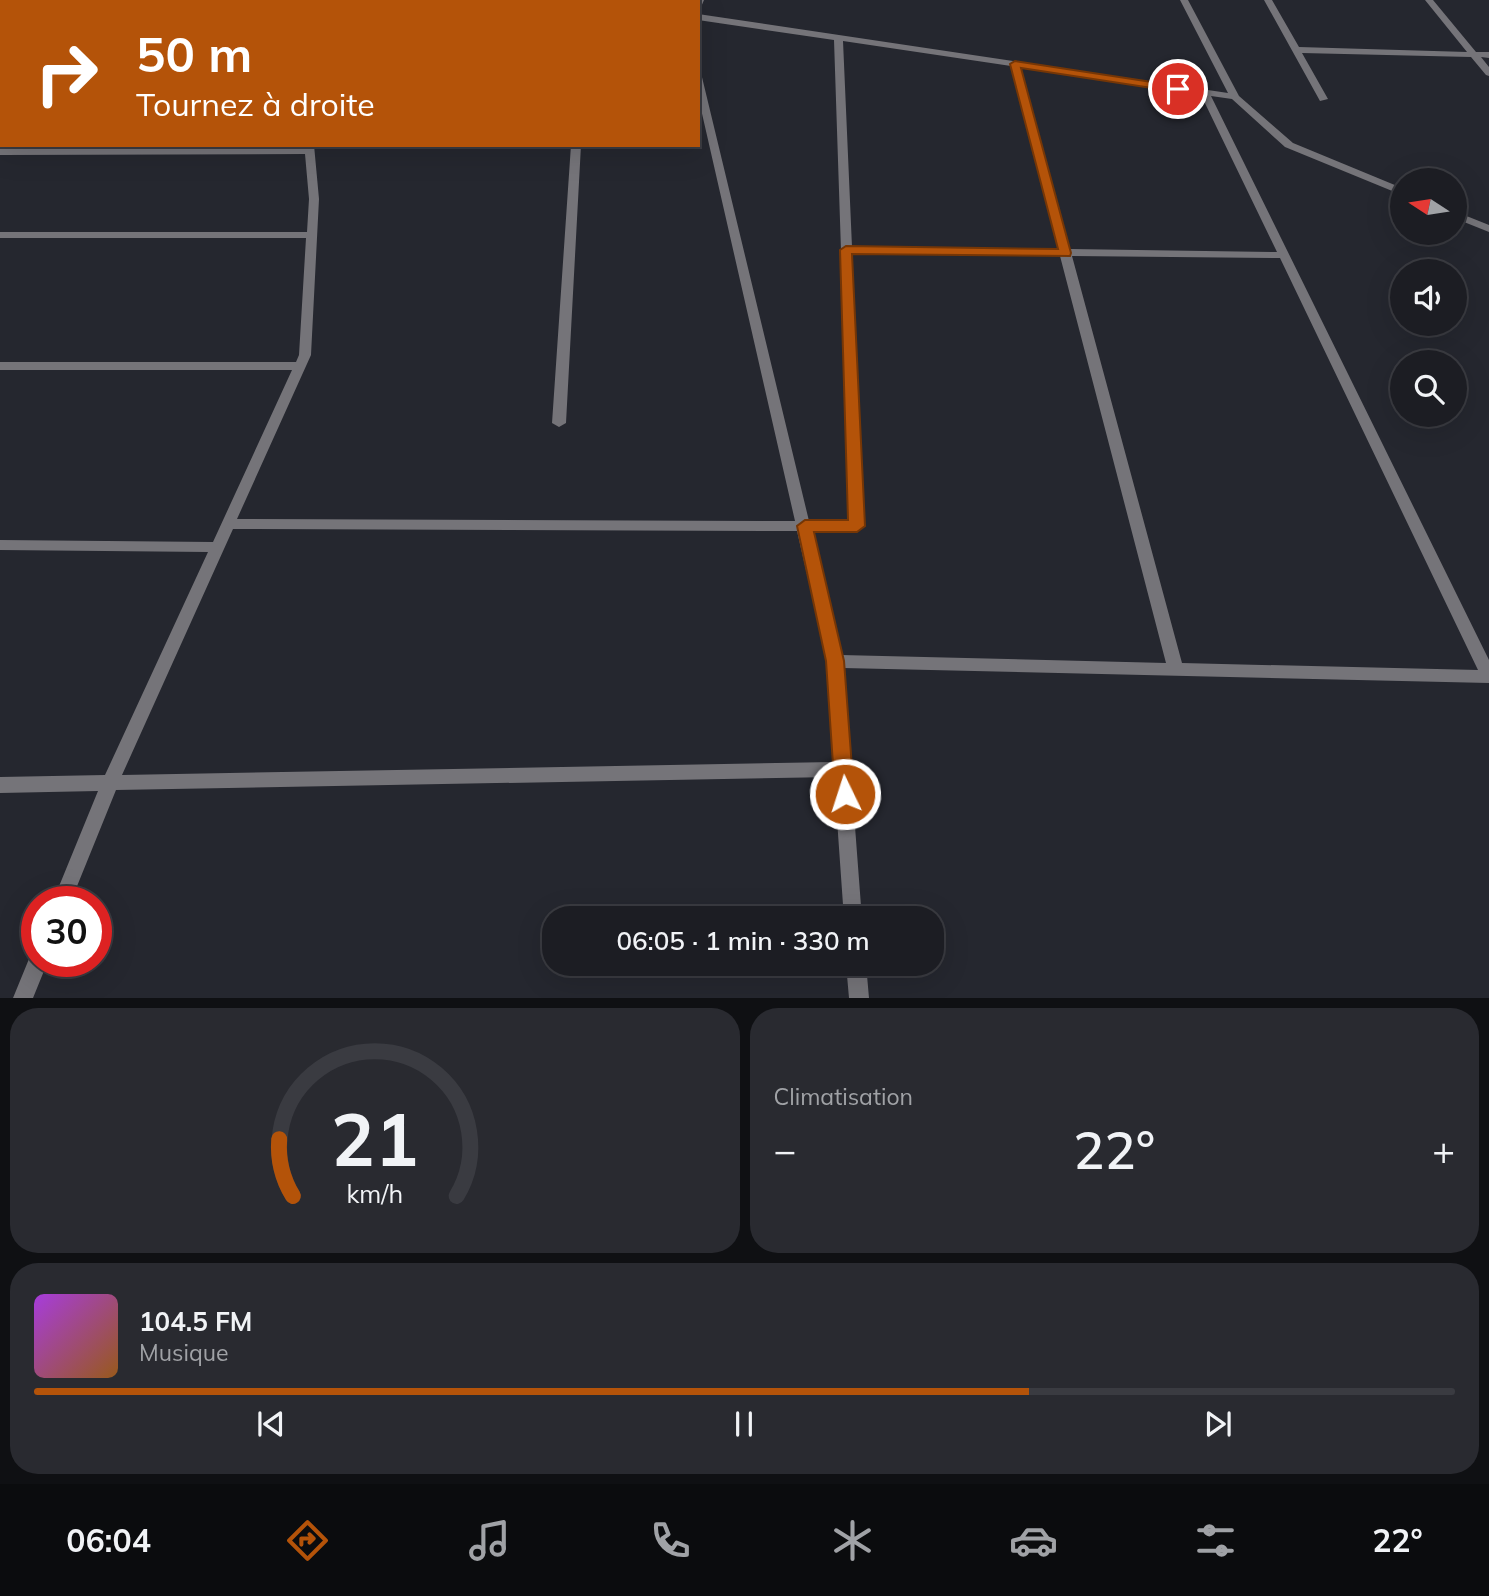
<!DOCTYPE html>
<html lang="fr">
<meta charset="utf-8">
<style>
body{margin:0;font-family:Mulish,sans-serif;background:#292a30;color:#f1f3f6;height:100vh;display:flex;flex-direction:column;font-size:26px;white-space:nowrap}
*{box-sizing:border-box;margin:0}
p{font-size:23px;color:#a0a2a6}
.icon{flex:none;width:38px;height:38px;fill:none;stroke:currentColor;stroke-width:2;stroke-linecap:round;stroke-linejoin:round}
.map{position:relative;height:998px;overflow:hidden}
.details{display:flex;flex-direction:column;gap:10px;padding:10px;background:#0f1013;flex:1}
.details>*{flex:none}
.top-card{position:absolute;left:0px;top:0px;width:700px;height:147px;box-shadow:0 7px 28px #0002,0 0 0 2px #3a3b41;background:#b45309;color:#fff;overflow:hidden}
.needle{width:46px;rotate:282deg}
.fabs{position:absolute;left:1390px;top:168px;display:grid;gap:14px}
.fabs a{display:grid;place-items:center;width:77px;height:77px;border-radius:50%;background:#1c1d23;box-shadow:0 7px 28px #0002,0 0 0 2px #3a3b41;font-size:35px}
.speed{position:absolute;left:21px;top:886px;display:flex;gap:14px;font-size:35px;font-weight:700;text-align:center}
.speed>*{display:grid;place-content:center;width:91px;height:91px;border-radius:50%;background:#1c1d23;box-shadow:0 7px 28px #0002,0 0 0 2px #3a3b41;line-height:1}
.speed .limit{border:10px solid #d22;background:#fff;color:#111}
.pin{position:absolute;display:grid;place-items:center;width:60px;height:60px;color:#fff;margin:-30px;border:4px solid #fff;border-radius:50%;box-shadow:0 2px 7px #0007}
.me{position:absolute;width:77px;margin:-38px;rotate:356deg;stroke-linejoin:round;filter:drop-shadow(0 0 5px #0008)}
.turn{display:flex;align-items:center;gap:24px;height:147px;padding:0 21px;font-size:32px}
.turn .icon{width:91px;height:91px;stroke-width:2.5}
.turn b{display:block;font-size:49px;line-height:60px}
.big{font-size:52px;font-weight:600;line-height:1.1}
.details .tile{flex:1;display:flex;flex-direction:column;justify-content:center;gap:10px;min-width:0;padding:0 24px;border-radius:28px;background:#292a30}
.details .dial{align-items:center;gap:0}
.dial svg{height:182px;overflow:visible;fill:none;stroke:#3a3b41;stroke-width:7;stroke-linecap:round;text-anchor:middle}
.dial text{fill:#f1f3f6;stroke:none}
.song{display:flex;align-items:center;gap:21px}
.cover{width:84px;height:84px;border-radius:10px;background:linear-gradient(135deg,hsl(280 70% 55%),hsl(30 70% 35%))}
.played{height:7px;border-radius:4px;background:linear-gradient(90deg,#b45309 70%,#3a3b41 70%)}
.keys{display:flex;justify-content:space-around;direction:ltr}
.heat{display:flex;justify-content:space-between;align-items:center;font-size:38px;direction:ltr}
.details .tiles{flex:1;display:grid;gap:10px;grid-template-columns:1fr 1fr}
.tile:last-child{grid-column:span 2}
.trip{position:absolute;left:542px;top:906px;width:402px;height:70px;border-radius:28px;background:#1c1d23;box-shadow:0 7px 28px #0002,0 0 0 2px #3a3b41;font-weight:600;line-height:70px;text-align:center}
.tabs{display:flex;height:112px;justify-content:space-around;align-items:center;background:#0b0c0e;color:#a0a2a6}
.tabs .icon{width:49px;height:49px}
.tabs .on{color:#b45309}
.tabs b{font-size:32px;color:#f1f3f6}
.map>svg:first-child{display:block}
</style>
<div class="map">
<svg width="1489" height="998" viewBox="0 0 1489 998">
<rect width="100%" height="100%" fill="#25272f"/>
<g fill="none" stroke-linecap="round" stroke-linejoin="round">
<!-- street -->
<path fill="#757479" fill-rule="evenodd" d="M226,0H234L235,2H227Z
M410,0H446L448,2H411Z
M696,0H704L701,7H698Z
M1180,0H1188L1239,96L1293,143L1402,188V195L1285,147L1232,99L1211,96L1489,660V683L843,668L862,919H844L834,777L116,790L71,901H53L98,791L0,793V777L105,775L208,552L0,550V540L213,542L292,370H0V362H296L299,355L306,238H0V232H307L309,199L305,154L0,155V149L304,148V145H314L319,199L311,355L237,519L795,521L698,96V72L701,73L809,521H850L834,40L698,20V14L1228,93ZM843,41L1011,66L1059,249L852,247ZM1021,68L1201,95L1277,252L1070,249ZM852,253L1060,256L1166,663L841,655L812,531H857L864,526ZM1072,256L1280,258L1478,670L1182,663ZM233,529L797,531L827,661L834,762L122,775Z
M1264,0H1272L1299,47L1467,52L1425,0H1433L1476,52H1489V58L1481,57L1489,67V76L1486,75L1471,57L1302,53L1328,99L1320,101Z
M0,59H2V65H0Z
M571,145H581L566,423L559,427L552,423Z
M1454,211L1489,225V232L1454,218Z
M37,952V961H48L33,998H13L31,954Z
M846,964H866L869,998H849Z"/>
</g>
<!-- route -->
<path fill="#b45309" stroke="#753606" stroke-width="2" d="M1015,61L1178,86L1183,89L1178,92L1021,68L1071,253L1070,256L852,254L865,526L857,532H814L844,661L854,794L852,800L845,803L838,800L835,794L826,661L797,526L805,520H848L840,250L846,246L1058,249L1010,64Z"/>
</svg>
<div class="fabs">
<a><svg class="needle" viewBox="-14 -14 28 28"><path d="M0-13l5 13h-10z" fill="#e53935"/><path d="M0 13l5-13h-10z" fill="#a0a2a6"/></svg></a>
<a><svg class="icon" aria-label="sound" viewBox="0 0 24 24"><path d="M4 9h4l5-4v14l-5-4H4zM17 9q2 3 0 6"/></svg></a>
<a><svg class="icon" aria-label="search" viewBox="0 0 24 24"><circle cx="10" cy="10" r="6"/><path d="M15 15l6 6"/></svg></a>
</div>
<div class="speed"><div class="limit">30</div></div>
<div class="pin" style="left:1178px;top:89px;background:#d93025"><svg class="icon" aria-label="arrive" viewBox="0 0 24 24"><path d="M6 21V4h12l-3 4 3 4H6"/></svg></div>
<svg class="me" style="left:845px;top:794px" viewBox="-20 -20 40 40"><circle r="17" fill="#b45309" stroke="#fff" stroke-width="3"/><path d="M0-11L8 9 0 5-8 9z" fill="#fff"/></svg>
<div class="trip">06:05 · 1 min · 330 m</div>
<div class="top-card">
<div class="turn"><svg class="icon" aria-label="right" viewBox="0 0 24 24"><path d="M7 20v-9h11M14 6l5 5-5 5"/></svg><div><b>50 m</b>Tournez à droite</div></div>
</div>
</div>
<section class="details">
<div class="tiles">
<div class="tile dial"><svg viewBox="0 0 100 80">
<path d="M14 69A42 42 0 1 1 86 69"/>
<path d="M14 69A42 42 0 0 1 8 44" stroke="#b45309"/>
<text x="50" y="56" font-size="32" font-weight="700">21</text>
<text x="50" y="72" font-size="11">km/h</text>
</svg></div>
<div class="tile"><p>Climatisation</p>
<div class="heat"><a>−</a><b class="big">22°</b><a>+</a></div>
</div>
<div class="tile">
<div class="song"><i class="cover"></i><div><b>104.5 FM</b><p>Musique</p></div></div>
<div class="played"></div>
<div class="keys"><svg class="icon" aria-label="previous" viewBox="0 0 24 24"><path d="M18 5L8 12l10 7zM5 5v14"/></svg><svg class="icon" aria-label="pause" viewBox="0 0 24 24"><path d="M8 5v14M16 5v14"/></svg><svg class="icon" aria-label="next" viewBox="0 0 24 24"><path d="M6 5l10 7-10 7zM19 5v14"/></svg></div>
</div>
</div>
</section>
<nav class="tabs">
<b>06:04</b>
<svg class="icon on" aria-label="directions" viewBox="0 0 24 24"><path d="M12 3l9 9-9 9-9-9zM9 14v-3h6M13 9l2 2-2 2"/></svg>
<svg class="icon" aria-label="music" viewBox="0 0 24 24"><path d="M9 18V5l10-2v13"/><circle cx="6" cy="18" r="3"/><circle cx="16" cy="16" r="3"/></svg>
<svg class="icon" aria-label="phone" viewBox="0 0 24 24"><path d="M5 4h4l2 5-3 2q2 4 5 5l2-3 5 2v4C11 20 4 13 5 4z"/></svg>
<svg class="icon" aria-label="climate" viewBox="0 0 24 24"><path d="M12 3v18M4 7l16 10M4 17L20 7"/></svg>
<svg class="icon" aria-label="car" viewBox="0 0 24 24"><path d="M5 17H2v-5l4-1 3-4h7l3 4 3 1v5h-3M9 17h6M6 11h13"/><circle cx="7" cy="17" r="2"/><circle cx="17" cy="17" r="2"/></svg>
<svg class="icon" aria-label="filters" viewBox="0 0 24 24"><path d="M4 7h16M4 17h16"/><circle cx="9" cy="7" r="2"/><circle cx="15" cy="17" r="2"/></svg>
<b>22°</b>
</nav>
